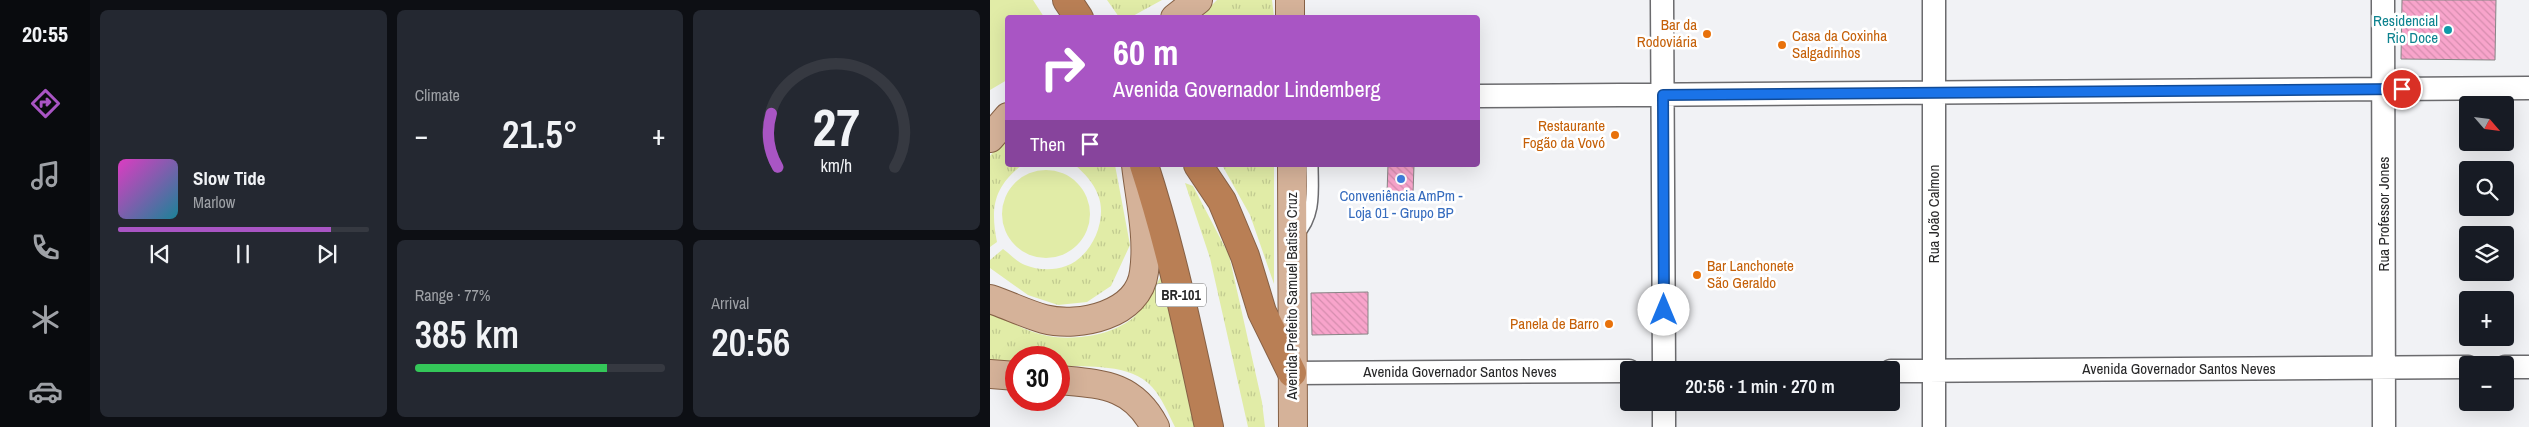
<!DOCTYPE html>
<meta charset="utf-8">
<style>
body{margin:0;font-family:"Archivo Narrow",sans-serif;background:#242831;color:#f1f3f6;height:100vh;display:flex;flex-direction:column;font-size:19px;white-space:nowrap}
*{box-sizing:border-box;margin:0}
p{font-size:16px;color:#9ea1a6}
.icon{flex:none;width:28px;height:28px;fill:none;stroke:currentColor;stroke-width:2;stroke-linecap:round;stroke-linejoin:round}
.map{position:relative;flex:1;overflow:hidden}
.details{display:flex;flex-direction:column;gap:10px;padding:10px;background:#0d0f14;width:900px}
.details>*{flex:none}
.top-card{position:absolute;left:15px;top:15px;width:475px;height:152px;border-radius:5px;box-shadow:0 5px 20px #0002;background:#a955c4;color:#fff;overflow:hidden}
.needle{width:32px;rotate:118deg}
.tools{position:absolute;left:1469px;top:96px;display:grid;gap:10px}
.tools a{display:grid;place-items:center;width:55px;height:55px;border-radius:5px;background:#171b24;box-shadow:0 5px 20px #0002;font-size:25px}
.speed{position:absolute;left:15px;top:346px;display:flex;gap:10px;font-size:25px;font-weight:700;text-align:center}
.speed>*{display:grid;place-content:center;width:65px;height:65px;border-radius:50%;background:#171b24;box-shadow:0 5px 20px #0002;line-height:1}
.speed .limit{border:8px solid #d22;background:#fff;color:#111}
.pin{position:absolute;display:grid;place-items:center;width:42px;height:42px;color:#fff;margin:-21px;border:2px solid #fff;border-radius:50%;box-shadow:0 1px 5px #0007}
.me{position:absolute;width:55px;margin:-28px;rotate:0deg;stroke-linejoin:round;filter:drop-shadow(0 0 4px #0008)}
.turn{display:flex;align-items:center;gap:18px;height:105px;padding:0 25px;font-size:22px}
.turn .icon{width:65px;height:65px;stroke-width:2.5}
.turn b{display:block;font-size:35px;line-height:42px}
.then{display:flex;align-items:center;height:48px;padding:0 25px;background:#0003;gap:10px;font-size:19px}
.big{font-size:38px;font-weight:600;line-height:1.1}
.details .widget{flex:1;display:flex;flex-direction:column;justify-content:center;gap:8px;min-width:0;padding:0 18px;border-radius:8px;background:#242831}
.details .dial{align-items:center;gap:0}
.dial svg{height:130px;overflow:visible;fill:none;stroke:#363941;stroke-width:7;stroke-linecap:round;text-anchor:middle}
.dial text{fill:#f1f3f6;stroke:none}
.song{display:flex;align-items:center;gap:15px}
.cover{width:60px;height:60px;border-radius:8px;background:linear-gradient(135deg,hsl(310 70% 55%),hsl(190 70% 35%))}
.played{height:5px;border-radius:2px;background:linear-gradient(90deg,#a955c4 85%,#363941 85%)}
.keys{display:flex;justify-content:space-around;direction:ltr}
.heat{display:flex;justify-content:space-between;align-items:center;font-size:28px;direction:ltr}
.charge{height:8px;border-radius:4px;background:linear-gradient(90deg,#34c759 77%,#363941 0)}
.details .tiles{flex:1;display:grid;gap:10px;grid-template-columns:repeat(3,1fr)}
.widget:first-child{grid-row:span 2}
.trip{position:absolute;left:630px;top:361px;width:280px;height:50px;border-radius:5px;background:#171b24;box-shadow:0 5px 20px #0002;font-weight:600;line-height:50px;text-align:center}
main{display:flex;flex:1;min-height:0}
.dock{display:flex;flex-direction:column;width:90px;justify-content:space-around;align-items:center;background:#090b0e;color:#9ea1a6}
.dock .icon{width:35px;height:35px}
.dock .current{color:#a955c4}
.dock b{font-size:22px;color:#f1f3f6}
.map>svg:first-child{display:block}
</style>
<main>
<nav class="dock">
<b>20:55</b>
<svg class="icon current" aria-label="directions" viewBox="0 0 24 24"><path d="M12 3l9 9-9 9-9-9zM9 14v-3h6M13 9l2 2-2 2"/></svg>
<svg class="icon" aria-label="music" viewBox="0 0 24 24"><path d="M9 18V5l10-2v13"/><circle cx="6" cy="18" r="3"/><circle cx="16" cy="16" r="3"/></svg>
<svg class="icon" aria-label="phone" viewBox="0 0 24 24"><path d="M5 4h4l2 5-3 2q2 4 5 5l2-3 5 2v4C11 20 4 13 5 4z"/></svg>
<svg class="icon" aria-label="climate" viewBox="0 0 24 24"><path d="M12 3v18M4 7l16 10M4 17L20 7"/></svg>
<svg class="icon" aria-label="car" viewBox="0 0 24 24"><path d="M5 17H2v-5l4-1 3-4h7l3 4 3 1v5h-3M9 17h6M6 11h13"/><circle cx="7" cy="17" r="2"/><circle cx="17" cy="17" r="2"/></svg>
</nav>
<section class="details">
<div class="tiles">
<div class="widget">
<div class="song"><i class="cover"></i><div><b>Slow Tide</b><p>Marlow</p></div></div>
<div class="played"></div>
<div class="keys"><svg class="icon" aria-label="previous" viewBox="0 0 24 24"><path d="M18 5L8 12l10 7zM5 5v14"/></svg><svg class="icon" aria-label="pause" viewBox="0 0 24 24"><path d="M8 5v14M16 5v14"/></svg><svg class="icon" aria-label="next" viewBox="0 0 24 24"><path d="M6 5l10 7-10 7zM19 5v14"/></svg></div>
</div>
<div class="widget"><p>Climate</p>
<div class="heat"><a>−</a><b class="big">21.5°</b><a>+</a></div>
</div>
<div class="widget dial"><svg viewBox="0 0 100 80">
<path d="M14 69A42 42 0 1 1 86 69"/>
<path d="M14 69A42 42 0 0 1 10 36" stroke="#a955c4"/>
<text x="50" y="56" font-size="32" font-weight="700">27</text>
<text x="50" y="72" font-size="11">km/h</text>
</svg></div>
<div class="widget"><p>Range · 77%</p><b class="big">385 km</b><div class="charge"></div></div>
<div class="widget"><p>Arrival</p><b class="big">20:56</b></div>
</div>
</section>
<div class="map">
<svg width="1539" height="427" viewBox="0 0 1539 427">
<defs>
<pattern id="grass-tufts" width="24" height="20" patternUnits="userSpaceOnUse" patternTransform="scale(1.25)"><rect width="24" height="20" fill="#e1eca7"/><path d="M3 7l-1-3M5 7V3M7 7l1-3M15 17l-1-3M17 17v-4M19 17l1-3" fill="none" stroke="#c1ca90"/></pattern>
<pattern id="building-back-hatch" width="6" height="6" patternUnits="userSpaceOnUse" patternTransform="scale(1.25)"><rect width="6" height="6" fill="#f8a4cb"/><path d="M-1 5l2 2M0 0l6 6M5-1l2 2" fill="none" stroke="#d58dae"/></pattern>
</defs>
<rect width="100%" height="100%" fill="#f1f2f5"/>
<!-- grass -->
<path fill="url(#grass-tufts)" d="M117,0H172L141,17H129Z
M227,0H282L284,17L209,18Z
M17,135L18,165H32C4,187 0,207 7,242L0,247V156Z
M85,165H125L140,245L121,286L97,302L68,305L38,295L0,268V260L13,249C20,254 27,262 35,265C47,270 63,271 76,266C102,257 118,219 108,195C103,182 95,174 85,165Z
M232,165H284V284L260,215Z
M195,183L203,186L239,255L272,402L275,427H258L220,258Z
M172,274L205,427H185C178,413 172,398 162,387C141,363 97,367 69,366V358H26V364L0,363V308C16,321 37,332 58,336C85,341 125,335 145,316C157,304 164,289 172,274Z"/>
<!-- park -->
<path fill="#e1eca7" d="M0,0H43L54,17L18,18L17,80L0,90Z
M12 214a44 44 0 1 1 88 0a44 44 0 1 1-88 0Z"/>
<!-- building -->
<path fill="url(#building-back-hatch)" stroke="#888586" d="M1412,0H1506L1505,60L1411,59Z
M398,165H424L423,194L397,193Z
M378,292V334L322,335L321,293Z"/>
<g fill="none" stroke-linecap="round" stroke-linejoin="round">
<!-- lane casing -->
<g stroke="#6b6b6e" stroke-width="14">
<path id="lane" d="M307,235C326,215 322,190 322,165"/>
</g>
<!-- street casing -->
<g stroke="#6b6b6e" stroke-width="25">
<path id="street" d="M672,0L674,370
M1393,0L1394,427
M488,96L1539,88
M1515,367H1539
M901,371L1478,367
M302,373L639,371
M674,402V427
M944,427V0"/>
</g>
<!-- primary casing -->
<g stroke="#866146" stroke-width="30">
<path id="primary" d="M300,0V18
M185,18L208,0
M0,138L18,117
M302,165L303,427
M0,299C18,305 36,314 54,319C89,328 149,315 154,272C159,237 150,200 146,165
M0,374L26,376
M69,380C111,384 143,384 165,427"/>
</g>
<!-- highway casing -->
<g stroke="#866146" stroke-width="30">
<path id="highway" d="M77,0L89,18
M154,165C182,251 200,339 219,427
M208,165L232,201L255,256L272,312L302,373"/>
</g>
<!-- lane -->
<use href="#lane" stroke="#fff" stroke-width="11"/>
<!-- street -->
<use href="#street" stroke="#fff" stroke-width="22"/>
<!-- primary -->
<use href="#primary" stroke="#d5b299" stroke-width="28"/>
<!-- highway -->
<use href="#highway" stroke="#b97f55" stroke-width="28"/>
</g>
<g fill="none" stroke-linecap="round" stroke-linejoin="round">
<!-- route casing -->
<g stroke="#114b97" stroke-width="12">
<path id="route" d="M674,310L673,95L1412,89"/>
</g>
<!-- route -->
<use href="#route" stroke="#1a73e8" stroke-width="9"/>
</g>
<!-- markers -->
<circle fill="#0f9aa8" stroke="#fff" stroke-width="2" cx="1458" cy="30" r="5"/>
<g fill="#e8710a" stroke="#fff" stroke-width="2">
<circle cx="717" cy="34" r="5"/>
<circle cx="792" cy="45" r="5"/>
<circle cx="625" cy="135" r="5"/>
<circle cx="707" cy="275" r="5"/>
<circle cx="619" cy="324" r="5"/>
</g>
<circle fill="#3f7fe0" stroke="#fff" stroke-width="2" cx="411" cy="179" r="5"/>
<g text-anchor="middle" stroke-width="5" stroke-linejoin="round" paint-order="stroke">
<!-- shield labels -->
<rect fill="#fff" stroke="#686869" stroke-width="1" x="166" y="283.5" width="50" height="23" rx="4"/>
<g font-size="14" font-weight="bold" fill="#282829">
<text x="191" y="300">BR-101</text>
</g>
<!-- culture labels -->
<g font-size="15" fill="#0d838f" stroke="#fff" text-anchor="end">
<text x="1448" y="26">Residencial<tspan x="1448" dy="17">Rio Doce</tspan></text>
</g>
<!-- food labels -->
<g font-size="15" fill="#c56008" stroke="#fff" text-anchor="end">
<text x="707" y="30">Bar da<tspan x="707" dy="17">Rodoviária</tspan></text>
<text x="802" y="41" text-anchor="start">Casa da Coxinha<tspan x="802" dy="17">Salgadinhos</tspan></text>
<text x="615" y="131">Restaurante<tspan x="615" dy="17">Fogão da Vovó</tspan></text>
<text x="717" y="271" text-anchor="start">Bar Lanchonete<tspan x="717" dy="17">São Geraldo</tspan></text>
<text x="609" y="329">Panela de Barro</text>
</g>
<!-- shop labels -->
<g font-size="15" fill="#366cbe" stroke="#fff">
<text x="411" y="201">Conveniência AmPm -<tspan x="411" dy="17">Loja 01 - Grupo BP</tspan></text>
</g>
<!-- street labels -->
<g font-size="15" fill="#282829" stroke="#fff">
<text transform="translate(944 214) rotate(-90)" y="5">Rua João Calmon</text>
<text transform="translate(1394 214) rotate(-90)" y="5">Rua Professor Jones</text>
<text transform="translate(302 296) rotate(-90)" y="5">Avenida Prefeito Samuel Batista Cruz</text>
<text x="1189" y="374">Avenida Governador Santos Neves</text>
<text x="470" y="377">Avenida Governador Santos Neves</text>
</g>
</g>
</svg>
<div class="tools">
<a><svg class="needle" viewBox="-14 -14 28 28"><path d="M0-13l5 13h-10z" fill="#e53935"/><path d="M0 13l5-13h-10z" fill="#9ea1a6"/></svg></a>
<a><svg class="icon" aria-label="search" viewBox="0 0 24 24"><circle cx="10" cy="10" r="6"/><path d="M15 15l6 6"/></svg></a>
<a><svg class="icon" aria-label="layers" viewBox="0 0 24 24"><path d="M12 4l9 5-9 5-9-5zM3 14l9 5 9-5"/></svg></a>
<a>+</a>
<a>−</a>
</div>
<div class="speed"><div class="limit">30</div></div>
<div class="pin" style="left:1412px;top:89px;background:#d93025"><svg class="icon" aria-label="arrive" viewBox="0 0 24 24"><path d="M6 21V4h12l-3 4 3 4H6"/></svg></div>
<svg class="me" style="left:674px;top:310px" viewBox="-20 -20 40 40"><circle r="19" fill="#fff"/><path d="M0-13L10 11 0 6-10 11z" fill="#1a73e8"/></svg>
<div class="trip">20:56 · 1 min · 270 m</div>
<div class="top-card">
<div class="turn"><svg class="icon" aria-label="right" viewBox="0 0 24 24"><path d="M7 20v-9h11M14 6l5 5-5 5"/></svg><div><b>60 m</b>Avenida Governador Lindemberg</div></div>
<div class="then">Then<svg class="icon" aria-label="arrive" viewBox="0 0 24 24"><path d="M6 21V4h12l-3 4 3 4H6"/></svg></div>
</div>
</div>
</main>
